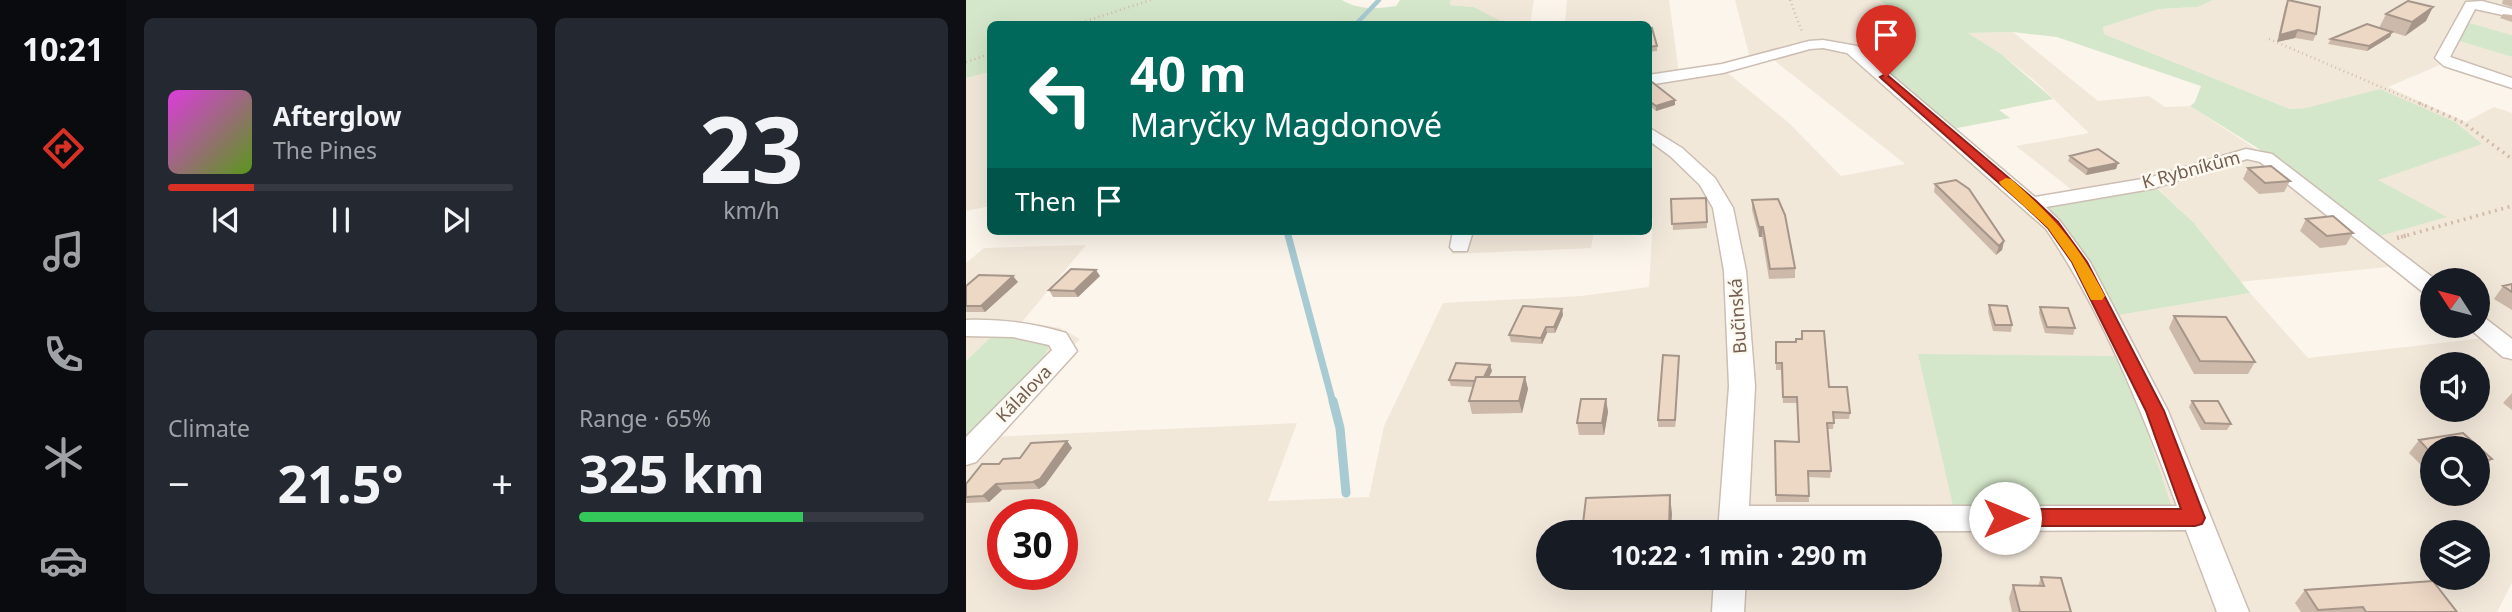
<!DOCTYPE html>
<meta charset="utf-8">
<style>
body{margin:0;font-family:"Noto Sans",sans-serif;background:#242831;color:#f1f3f6;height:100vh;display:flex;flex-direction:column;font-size:26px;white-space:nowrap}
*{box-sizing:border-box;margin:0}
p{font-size:23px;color:#9ea1a6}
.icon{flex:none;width:38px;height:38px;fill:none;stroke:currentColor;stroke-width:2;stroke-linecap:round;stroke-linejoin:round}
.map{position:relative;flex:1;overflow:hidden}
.panel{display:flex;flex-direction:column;gap:18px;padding:18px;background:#0d0f14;width:840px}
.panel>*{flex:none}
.top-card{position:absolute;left:21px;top:21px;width:665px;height:214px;border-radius:10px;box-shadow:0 7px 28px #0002;background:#00695c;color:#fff;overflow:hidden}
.needle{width:46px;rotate:306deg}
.buttons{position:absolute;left:1454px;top:268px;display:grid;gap:14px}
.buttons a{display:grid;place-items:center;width:70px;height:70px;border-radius:50%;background:#171b24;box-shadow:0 7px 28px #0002;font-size:35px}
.speed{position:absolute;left:21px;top:499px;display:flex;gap:14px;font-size:35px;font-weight:700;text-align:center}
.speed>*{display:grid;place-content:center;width:91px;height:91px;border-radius:50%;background:#171b24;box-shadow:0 7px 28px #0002;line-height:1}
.speed .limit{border:10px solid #d22;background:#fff;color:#111}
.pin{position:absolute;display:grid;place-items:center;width:60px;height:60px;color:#fff;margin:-72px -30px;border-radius:50% 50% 50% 0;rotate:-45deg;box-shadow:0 0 7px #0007}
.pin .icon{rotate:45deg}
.me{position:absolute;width:77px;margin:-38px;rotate:90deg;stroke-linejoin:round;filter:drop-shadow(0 0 5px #0008)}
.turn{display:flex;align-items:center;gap:24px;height:147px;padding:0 28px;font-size:32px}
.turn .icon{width:91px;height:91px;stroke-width:2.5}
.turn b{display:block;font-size:49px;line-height:60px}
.then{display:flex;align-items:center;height:66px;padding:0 28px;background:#0003;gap:14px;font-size:26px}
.big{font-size:52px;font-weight:700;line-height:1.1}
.panel .tile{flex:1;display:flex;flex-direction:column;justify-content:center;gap:10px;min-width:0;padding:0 24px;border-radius:10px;background:#242831}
.panel .dial{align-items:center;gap:0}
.dial b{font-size:91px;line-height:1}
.song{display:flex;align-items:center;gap:21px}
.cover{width:84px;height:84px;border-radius:10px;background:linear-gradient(135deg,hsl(300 70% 55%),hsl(90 70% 35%))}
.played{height:7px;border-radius:4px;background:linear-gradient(90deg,#d93025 25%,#363941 25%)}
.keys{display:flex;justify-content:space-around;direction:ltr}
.heat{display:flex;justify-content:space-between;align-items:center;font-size:38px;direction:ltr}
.charge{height:10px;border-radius:5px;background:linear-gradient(90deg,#34c759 65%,#363941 0)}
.panel .tiles{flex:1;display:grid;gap:18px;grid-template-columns:repeat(2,1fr)}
.trip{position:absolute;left:570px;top:520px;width:406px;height:70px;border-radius:35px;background:#171b24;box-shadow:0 7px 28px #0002;font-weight:700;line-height:70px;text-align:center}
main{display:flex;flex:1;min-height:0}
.menu{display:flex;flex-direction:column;width:126px;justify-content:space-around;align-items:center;background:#090b0e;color:#9ea1a6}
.menu .icon{width:49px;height:49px}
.menu .on{color:#d93025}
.menu b{font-size:32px;color:#f1f3f6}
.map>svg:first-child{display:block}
</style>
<main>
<nav class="menu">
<b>10:21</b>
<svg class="icon on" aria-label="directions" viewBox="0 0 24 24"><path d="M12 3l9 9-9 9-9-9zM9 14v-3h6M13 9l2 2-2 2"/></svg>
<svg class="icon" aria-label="music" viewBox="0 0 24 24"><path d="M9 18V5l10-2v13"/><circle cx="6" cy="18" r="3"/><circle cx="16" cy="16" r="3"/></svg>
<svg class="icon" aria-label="phone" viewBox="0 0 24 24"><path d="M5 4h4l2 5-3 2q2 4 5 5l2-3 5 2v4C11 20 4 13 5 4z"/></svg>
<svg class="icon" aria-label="climate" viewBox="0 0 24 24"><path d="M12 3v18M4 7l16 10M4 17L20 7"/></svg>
<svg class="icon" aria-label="car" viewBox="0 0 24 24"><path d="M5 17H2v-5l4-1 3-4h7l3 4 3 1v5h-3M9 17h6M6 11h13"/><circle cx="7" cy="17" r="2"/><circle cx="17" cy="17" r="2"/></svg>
</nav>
<section class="panel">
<div class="tiles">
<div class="tile">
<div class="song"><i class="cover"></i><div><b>Afterglow</b><p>The Pines</p></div></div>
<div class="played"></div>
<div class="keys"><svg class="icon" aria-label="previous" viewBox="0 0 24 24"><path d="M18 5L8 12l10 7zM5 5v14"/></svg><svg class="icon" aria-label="pause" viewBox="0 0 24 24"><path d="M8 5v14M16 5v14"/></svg><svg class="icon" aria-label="next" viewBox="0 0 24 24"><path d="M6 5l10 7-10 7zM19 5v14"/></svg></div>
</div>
<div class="tile dial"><b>23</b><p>km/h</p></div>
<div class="tile"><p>Climate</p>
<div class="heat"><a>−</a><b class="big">21.5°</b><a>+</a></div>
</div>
<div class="tile"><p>Range · 65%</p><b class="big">325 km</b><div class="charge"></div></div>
</div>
</section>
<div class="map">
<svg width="1546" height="612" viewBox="0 0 1546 612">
<rect width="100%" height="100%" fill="#fbf5eb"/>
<!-- residential -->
<path fill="#f2e8da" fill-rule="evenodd" d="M485,0H568L564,24H538L508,7L484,5Z
M601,0H703L713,73L784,58L769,0H913L933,14L949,36L932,37L887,47L940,87L1025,166L1065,198L1106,190L1050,146L1123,133L1069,81L1035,54L1001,33L1047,32L1132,101L1183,96L1199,107L1224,106L1299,155L1411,180L1515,143L1340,108L1324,109L1138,34L1136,27L1193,9L1230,7L1247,0H1546V35L1500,22L1490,40L1546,57V85L1476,64L1422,87L1500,122L1528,107L1546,113V583L1531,612H0V440L77,358L29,333L0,361V263L18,248L120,245L56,322L94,328L114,339L23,437L331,423L302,501L403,497L418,426L477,303L615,296L683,287L687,218H682V24H599ZM805,58L939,164L875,176L822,122L758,70ZM1188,185L1231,226L1274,282L1431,266L1466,295V280H1512V326H1504L1519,338L1342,358L1284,293L1147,316ZM1149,356L1175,413L1203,514ZM1466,364H1512V410H1466ZM1466,448H1512V494H1466ZM37,514H96V574H37ZM583,532H964V578H583ZM1466,532H1512V578H1466Z
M24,72V206L0,211V78Z
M492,231H628L625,248L486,254Z"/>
<!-- green -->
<path fill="#d5e7ca" d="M0,0H376C392,10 411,9 430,6L434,0H485L484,5L508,7L538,23L24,24V72L0,78Z
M913,0H1247L1231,7L1193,9L1137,27L1138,34L1324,109L1340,108L1414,89L1489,122L1516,144L1412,180L1481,217L1410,237L1290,147L1224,106L1229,102L1235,86L1091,37L1047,32L1002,33L1035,54L1087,99L1033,110L1044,118L986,129L889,46L949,36L933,14Z
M1500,22L1546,35V57L1490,40Z
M1185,183L1228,223L1284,293L1147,316L1073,205Z
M29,333L85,343L77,358L0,440V361Z
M952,354L1149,356L1175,413L1207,511L988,510Z"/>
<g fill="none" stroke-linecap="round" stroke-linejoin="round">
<!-- stream-far3 -->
<path stroke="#a8cad3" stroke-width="4.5" d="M390,24L413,0"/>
<!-- stream-far2 -->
<path stroke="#a8cad3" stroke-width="5" d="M321,231L323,237"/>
<!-- stream-far1 -->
<path stroke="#a8cad3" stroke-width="7" d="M322,235L367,403"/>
<!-- stream -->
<path stroke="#a8cad3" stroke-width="9" d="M367,401L374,428L380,493"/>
<!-- street casing -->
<g stroke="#ccbeb2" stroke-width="3">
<path id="street" d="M1516,1L1546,9V17L1509,9L1484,57L1546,78V88L1478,66L1469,58L1500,2Z
M857,40L891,46L1069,197L1182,178L1280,149L1306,154L1470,280H1466V295L1458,293L1294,162L1281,159L1185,189L1080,207L1094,221L1124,262L1202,411L1283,612H1251L1220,530L752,532L763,386L758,271L747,208L734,185L704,156L682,140V127L716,148L749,178L767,208L780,271L789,386L783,506H1211C1176,411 1137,313 1080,229L881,53L857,48L844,49L757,73L682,85V75L756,64L843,41Z
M487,231H507L501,251H487L484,247Z
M1512,316L1520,319L1546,339V359L1537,357L1504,329L1501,326H1512Z
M0,320C35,319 67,323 100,333L111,351L10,462L0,465V437L86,350L83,345L47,337L0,336Z
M748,578H780L778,612H746Z"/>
</g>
<!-- path-far2 -->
<path stroke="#d2bba8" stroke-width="2.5" stroke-dasharray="1 3.5" stroke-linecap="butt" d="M824,0L836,32
M111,24L185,0
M1303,39L1457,105
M0,62L24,54"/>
<!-- path-far1 -->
<path stroke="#d2bba8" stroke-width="3.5" stroke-dasharray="2 4.5" stroke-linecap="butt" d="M1453,103L1498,123L1546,159
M1435,237L1546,206"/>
<!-- path -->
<path stroke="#d2bba8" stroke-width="4.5" stroke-dasharray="2 5" stroke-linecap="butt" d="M1431,238L1442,235"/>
<!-- street -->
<use href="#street" fill="#fff" fill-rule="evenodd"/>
</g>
<!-- wall -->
<path fill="#ccb9a9" d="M1322,0L1350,34L1347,41L1329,38L1311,42L1319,7Z
M1537,0H1546V7L1536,4Z
M1420,14L1460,21L1439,36L1413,28Z
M1537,14L1546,15V22L1534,18Z
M682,29L691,46V51L682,52Z
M1426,32L1424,37L1401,51L1362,44L1365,39Z
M682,83L709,105L690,111L682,105Z
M1104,156L1152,163L1150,169L1120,175L1102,161Z
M1282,168L1324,181L1318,192L1293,194L1277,179Z
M969,184L1038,241L1036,250L1030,255L968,192Z
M740,198L741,228L707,230L705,199Z
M786,200L829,268V278L803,279L796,237H793L786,210Z
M1340,219L1387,233L1380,245L1354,248L1334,231Z
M134,276L112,297H87L83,290Z
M52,282L19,312H0V286Z
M1546,284V310L1528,299L1537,286Z
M1023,305L1046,325L1045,332L1027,331L1022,312Z
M1074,307L1109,328L1107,335L1079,333L1073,313Z
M596,309L597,315L589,333H581L576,344L545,342L543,335Z
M1208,316L1289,362L1282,374H1228L1203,328Z
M836,331L863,387L884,413L883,419H868L867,429H862L865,471L864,478L842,477L843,502H810L809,448L833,442L831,403H817L815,370H810V342H830L835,339Z
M713,356L709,427H692V420Z
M524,365L526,371L523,377H559L562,389L556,413L506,414L503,401L507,387L485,386L483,380Z
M1546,393V410L1537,403Z
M640,399L642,412L638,435H613L611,423Z
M1226,401L1265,424L1261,430H1235L1223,407Z
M1497,433L1526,459L1515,472L1512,473V448H1466V476L1443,453L1453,440Z
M101,441L106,448L79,485L73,489L36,490L23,502L0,503V484L33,464Z
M1075,577L1105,612H1046L1043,598L1047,585L1072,586Z
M1339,590L1491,612H1335L1329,603Z"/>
<!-- shaded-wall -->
<path fill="#a6968a" d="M1467,7L1460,21L1439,36L1446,22Z
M1332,30L1329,38L1311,42L1314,35Z
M1426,32L1424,37L1401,51L1403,46Z
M709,100V105L690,111V106Z
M1152,163L1150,169L1120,175L1122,169Z
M793,227H797L796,237H793Z
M1038,241L1036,250L1030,255L1033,246Z
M130,270L134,276L112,297L108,291Z
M47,276L52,282L19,312L15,306Z
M596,309L597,315L589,333L588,327Z
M580,327L581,333L576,344L575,338Z
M713,356V363L709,427V420Z
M524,365L526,371L518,387L516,381Z
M559,377L562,389L556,413L553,401Z
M640,399L642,412L638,435L636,423Z
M101,441L106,448L79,485L73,489L67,482Z
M30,484L36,490L23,502L17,496Z
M704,495L706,514L705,532H703Z"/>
<!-- building -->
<path fill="#edd7c5" stroke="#a6968a" stroke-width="2" d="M1322,0L1354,7L1350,34L1332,30L1314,35Z
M1442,1L1467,7L1446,22L1420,14Z
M1401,24L1426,32L1403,46L1365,39Z
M686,28L691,46L682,47V29Z
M686,82L709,100L690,106L682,100V83Z
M1132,149L1152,163L1122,169L1104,156Z
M1305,166L1324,181L1299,183L1282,168Z
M990,180L1003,189L1038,241L1033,246L969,184Z
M740,198L741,222L706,224L705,199Z
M812,199L819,215L829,268L804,269L797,227H793L786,200Z
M1367,216L1387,233L1361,236L1340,219Z
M105,269L130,270L108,291L83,290Z
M13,275L47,276L15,306H0V286Z
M1546,284V292L1537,286Z
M1023,305L1041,306L1046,325H1029Z
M557,306L596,309L588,327H580L575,338L543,335Z
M1074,307L1102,308L1109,328L1081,327Z
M1208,316L1260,317L1289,362L1234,361Z
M836,331H858L863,387H881L884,413L867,412L868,423H861L865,471H842L843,496L810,495L809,441L833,442L831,397H817L816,363H810V342H830V339H836Z
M697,355L713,356L709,420H692Z
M490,363L524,365L518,377H510L509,381L483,380Z
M510,377H559L553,401H503Z
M615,399H640L636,423H611Z
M1226,401H1252L1265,424L1239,423Z
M1497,433L1526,459L1512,462V448H1466V454L1453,440Z
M101,441L74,479L67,482L30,484L17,496L0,497V484L16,464H33L37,459L54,458L65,443Z
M704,495L703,532H616L620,498Z
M1075,577L1095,578L1105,612H1054L1047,585L1078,586Z
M1467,581L1491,612H1400L1397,607L1352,610L1339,590Z"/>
<!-- route -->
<path fill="#d93025" stroke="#8d1f18" stroke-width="2" d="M920,74L1070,201L1092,222L1121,262L1198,411L1239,518L1236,524L1229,526H1039L1032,524L1029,518L1032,512L1039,509H1215L1180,411L1106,262L1082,228L1060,207L916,79L914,77Z"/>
<!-- slow -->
<path fill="#f59e0b" d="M1040,178L1045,179C1089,219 1111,242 1139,296L1136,300H1125L1106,262L1082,228L1035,185L1033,182Z"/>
<g text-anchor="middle" stroke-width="5" stroke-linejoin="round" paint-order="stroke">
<!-- street labels -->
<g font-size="18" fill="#735e50" stroke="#fdf9f1">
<text transform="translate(1225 170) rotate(-15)" y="6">K Rybníkům</text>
<text transform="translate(772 316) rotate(-94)" y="6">Bučinská</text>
<text transform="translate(58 394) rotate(-46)" y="6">Kálalova</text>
</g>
</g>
</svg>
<div class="buttons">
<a><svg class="needle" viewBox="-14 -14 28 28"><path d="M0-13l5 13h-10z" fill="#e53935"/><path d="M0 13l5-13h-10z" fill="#9ea1a6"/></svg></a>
<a><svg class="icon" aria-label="sound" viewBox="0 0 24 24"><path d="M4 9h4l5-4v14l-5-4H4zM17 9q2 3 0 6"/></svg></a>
<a><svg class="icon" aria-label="search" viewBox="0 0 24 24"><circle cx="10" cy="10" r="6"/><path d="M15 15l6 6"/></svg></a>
<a><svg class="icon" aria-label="layers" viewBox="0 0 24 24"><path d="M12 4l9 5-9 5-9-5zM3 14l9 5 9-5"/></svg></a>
</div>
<div class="speed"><div class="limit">30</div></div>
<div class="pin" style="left:920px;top:77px;background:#d93025"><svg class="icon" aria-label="arrive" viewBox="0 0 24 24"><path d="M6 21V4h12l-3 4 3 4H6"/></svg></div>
<svg class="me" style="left:1039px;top:518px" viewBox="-20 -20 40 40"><circle r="19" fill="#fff"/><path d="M0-13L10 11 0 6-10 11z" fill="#d93025"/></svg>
<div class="trip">10:22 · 1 min · 290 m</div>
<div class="top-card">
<div class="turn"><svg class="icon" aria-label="left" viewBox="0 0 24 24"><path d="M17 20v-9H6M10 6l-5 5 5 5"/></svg><div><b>40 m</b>Maryčky Magdonové</div></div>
<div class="then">Then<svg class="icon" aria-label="arrive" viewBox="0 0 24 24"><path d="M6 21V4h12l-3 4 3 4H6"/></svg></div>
</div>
</div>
</main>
